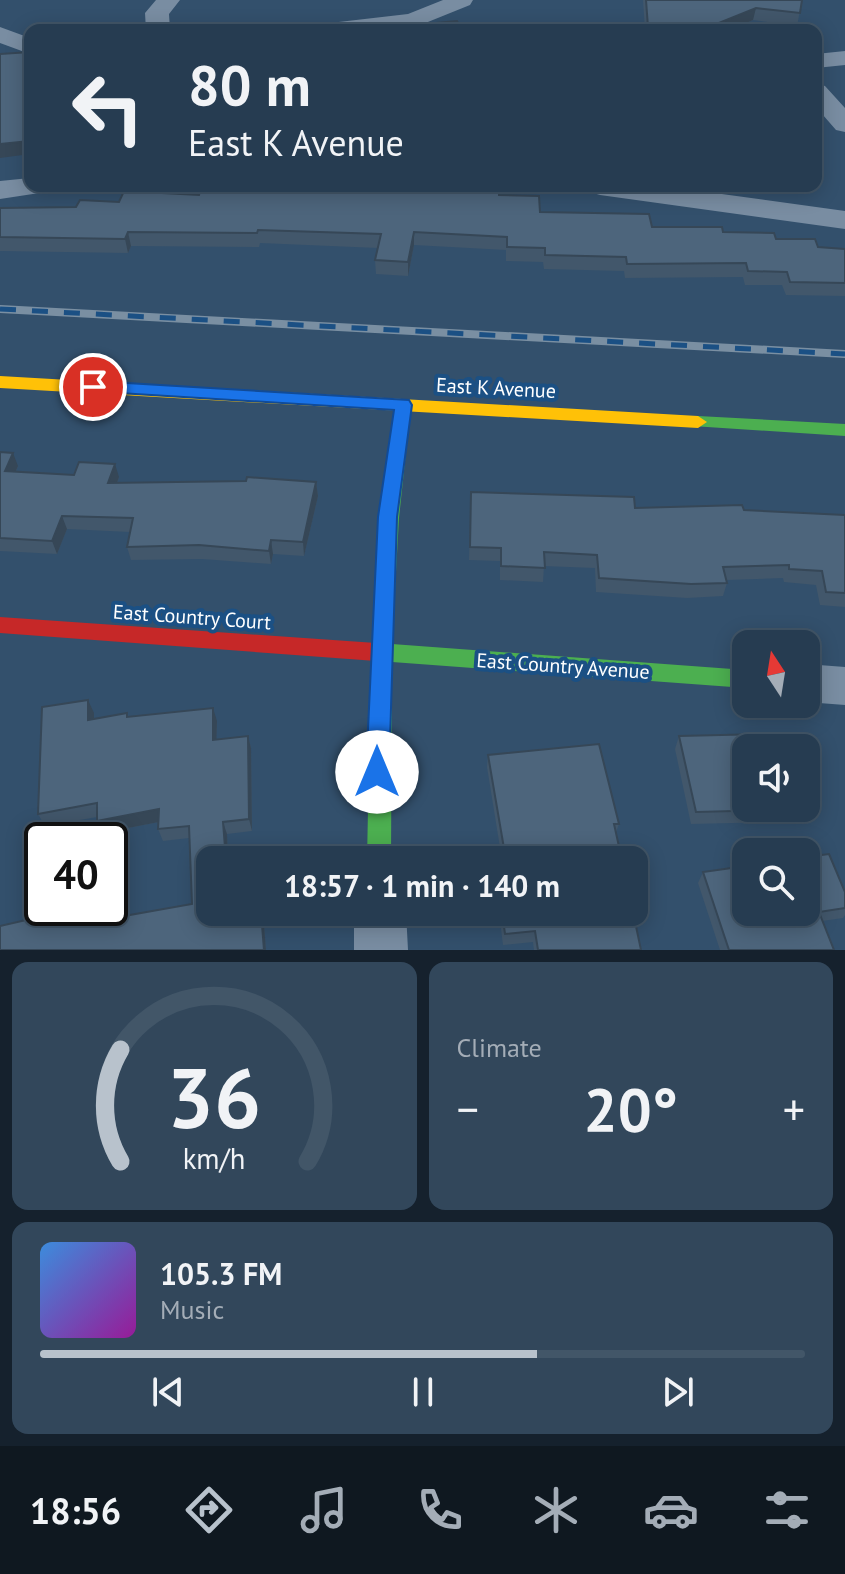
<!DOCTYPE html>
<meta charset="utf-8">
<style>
body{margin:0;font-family:"PT Sans",sans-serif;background:#32475b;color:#f1f3f6;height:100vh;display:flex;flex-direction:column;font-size:30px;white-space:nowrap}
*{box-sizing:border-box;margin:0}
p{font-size:26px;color:#a4adb7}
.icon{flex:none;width:44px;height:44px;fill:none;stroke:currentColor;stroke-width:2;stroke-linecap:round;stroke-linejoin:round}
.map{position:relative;height:950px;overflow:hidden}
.drawer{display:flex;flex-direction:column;gap:12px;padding:12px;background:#15212d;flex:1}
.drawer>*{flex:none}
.top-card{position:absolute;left:24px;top:24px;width:798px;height:168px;border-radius:16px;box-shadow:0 4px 20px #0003,0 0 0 2px #425668;background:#263c51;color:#f1f3f6;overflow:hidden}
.needle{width:52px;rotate:348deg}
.tools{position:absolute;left:732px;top:630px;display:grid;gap:16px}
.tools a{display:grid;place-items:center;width:88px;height:88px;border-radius:16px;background:#263c51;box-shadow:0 4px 20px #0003,0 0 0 2px #425668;font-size:40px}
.speed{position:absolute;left:24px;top:822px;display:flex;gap:16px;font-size:40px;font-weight:700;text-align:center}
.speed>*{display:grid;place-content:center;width:104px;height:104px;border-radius:50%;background:#263c51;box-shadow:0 4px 20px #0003,0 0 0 2px #425668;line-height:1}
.speed .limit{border:4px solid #111;border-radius:12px;background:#fff;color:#111}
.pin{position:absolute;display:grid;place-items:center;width:68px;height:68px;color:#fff;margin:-34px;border:4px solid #fff;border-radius:50%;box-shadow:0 2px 8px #0007}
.me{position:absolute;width:88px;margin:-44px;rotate:0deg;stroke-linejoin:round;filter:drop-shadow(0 0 6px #0008)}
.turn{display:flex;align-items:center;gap:28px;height:168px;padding:0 32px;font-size:36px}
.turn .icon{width:104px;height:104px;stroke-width:2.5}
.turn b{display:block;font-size:56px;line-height:68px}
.big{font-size:60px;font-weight:600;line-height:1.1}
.drawer .card{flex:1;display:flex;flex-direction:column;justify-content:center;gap:12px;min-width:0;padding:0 28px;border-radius:16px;background:#32475b}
.drawer .dial{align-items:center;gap:0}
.dial svg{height:208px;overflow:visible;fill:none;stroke:#425668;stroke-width:7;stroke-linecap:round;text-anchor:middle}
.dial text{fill:#f1f3f6;stroke:none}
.song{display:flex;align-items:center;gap:24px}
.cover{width:96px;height:96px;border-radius:12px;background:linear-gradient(135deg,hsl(210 70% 55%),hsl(300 70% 35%))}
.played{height:8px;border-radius:4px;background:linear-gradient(90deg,#b8c2cc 65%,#425668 65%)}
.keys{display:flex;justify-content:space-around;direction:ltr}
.heat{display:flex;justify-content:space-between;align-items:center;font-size:44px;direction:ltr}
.drawer .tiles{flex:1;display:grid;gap:12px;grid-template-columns:1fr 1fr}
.card:last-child{grid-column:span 2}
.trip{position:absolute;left:196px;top:846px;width:452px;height:80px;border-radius:16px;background:#263c51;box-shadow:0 4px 20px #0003,0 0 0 2px #425668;font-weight:600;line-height:80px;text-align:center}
.dock{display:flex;height:128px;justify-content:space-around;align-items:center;background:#0f1820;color:#a4adb7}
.dock .icon{width:56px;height:56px}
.dock .selected{color:#b8c2cc}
.dock b{font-size:36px;color:#f1f3f6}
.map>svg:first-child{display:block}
</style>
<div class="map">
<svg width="845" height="950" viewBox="0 0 845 950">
<rect width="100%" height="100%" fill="#33506c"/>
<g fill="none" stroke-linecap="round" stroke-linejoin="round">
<!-- street -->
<path fill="#798da2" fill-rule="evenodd" d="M156,0H180L169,14L170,30H146L145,13Z
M443,0H473L470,5L413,28L318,30L322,25L330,23L408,14Z
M0,27L30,38V54L0,43Z
M845,51V65L816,68V54Z
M816,83L825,86L845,108V132L836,130L816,107Z
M30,178V186H50L46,192L0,199V181Z
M586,186H663L845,211V229L600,195L590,192Z
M806,664L845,667V705L806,702Z
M354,912H406L408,950H354Z"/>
<!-- fast -->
<path fill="#4caf50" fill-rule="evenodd" d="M403,399L411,405L399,518L392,644L746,670V688L392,662L391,860H367L371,659L366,652L372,645L381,518L395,405Z
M698,416L845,424V436L692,426L689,422L692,418Z"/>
<!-- slow -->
<path fill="#ffc107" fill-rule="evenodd" d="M0,376L698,416L707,422L698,428L0,388Z"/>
<!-- jam -->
<path fill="#c62828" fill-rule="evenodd" d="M0,617L376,643L383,646L386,652L383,658L376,661L0,633Z"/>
<!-- rail casing -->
<g stroke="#7a8fa2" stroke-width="8">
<path id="rail" d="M0,309L845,354"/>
</g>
<!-- rail -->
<use href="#rail" stroke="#1b5084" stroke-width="5" stroke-dasharray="16" stroke-linecap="butt"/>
</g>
<!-- wall -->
<path fill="#42576b" d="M643,0H802L797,26L753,20L730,30H645Z
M781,186H810L809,189Z
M389,189L499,195L540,212L652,227L723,232L776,239L818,247L845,249V296L786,295L782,285H745L743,277L625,278L624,271L544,269L543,262L506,261V250L414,245L408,276L376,274L375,260L378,248L260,243L259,247L131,246L128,253L0,251V208L76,207L199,195Z
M0,452L18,466L16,471L119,477L117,483L316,482L318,496L304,556L273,554L271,564L202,559L131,560L127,547L130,532L67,529L57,554L0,551Z
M471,492L635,508L744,510L845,515V607L820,605L816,585L784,582L783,578L727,580V583L723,596L687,598L596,592L595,568L544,566L543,582L500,580V561L469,560Z
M94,713V719L127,713L129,717L217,721L216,739L248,736L251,748L252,831L227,834L228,860H210V912H263L266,950H0L110,908L122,880L128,892L129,915L192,904L189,838L163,841L158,829L159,822L102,833L97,821V817L45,826L38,814Z
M679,736L746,748L818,809L811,821L691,824L675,749Z
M488,755L619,824L616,832L622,860H502L487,767Z
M703,872L845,892V915L843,918L822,921L834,950H720L698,883Z
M499,912H633L641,950H534L533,942L503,945Z"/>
<!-- shaded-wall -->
<path fill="#364757" d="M756,8L753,20L730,30H704Z
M30,141V154L0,158V144Z
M128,232L131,246L128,253L125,239Z
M414,232V245L408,276V262Z
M13,453L18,466L10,484L5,471Z
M115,464L119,477L112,497L108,483Z
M316,482L318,496L304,556L303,542Z
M62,516L67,529L57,554L52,541Z
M271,540L273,554L271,564L269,551Z
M88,700L94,713V732L88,720Z
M213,708L217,721L216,752L213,740Z
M248,736L251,748L252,831L249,819Z
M159,809L164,821L102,833L97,821Z
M223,822L227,834L228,860H226Z
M122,880L128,892L129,927L124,916Z
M261,912H263L266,950H264Z"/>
<!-- building -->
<path fill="#4d657c" stroke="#364757" stroke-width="2" d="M646,0H802L800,13L756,8L704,29L648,27Z
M457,21L462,30H358Z
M30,52V141L0,144V54Z
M287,186H389L388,189L471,193V190L499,191V195L539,196L540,212L649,214L652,227H722L723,232L774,233L776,239H815L818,247L845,249V283L790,282L787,272L748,271L746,263L627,264L626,257L545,255V248L507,247V237L414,232L408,262L375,260L381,234L258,230L257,233L128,232L125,239L0,237V208L76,207L80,200L119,202L124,191L199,195L200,191L285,193Z
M0,452L13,453L5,471L74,475L79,462L115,464L108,483L246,481L247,477L316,482L303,542L271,540L269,551L199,545L127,547L133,518L62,516L52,541L0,538Z
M471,492L634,497L635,508L742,505L744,510L845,515V593L826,592L822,571L789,569V565L723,567L727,583L691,584L599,578L597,555L544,552L545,568L501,566V548L470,547Z
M88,700V720L127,713V717L213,708V740L248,736L249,819L223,822L226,860H210V912H261L264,950H0V926L78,908H110V883L122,880L124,916L192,904L189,826L158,829L159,809L97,821V803L38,814L42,707Z
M768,734L772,748H746V808H806V767L818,809L696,812L679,736Z
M599,744L619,824H614L622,860H506L488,755Z
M829,854L845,892V908L819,912L834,950H729L703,872L746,866V912H806V857Z
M502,912H633L641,950H538L535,931L505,934Z"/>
<!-- route -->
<path fill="#1a73e8" stroke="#114b97" stroke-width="2" d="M93,381L409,400L412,405L397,517L389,772L385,779L377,782L369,779L366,772L378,517L394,410L87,391L85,387L87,383Z"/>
<g text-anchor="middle" stroke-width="8" stroke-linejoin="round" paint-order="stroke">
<!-- street labels -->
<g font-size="20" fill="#fff" stroke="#1b5084">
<text transform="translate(496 388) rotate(3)" y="7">East K Avenue</text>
<text transform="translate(192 617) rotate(4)" y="7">East Country Court</text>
<text transform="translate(563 666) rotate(4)" y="7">East Country Avenue</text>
</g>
</g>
</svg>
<div class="tools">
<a><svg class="needle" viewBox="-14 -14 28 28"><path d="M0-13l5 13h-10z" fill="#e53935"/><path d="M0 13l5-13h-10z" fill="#a4adb7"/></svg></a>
<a><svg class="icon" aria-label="sound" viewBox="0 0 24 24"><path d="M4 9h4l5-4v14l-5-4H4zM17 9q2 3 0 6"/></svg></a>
<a><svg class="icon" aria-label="search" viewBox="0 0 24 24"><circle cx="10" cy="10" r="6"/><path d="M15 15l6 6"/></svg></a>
</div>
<div class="speed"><div class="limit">40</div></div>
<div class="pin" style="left:93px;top:387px;background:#d93025"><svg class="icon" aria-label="arrive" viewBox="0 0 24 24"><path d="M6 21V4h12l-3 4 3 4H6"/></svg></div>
<svg class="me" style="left:377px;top:772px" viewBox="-20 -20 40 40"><circle r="19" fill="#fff"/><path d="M0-13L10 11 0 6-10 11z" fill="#1a73e8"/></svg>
<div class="trip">18:57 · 1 min · 140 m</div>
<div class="top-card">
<div class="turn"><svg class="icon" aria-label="left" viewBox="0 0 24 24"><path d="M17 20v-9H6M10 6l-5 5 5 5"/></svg><div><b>80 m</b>East K Avenue</div></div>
</div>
</div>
<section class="drawer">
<div class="tiles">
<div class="card dial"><svg viewBox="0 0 100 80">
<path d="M14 69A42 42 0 1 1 86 69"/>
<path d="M14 69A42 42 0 0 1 14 26" stroke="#b8c2cc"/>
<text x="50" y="56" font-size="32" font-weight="700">36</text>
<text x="50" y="72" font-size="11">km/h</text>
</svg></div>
<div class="card"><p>Climate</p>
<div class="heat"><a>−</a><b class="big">20°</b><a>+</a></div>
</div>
<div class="card">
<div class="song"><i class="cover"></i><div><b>105.3 FM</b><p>Music</p></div></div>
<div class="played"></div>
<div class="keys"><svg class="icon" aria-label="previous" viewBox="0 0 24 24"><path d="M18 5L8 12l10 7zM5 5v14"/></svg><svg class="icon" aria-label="pause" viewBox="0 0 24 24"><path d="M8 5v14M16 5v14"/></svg><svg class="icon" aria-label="next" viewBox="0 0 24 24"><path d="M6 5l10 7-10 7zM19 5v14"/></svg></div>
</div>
</div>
</section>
<nav class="dock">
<b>18:56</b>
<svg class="icon selected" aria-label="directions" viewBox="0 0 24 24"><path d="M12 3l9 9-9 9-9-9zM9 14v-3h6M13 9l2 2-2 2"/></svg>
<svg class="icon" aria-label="music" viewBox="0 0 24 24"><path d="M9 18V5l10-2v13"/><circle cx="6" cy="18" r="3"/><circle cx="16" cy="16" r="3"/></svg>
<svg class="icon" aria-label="phone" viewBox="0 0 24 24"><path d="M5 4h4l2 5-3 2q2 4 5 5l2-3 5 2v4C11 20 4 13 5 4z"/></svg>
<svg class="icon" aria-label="climate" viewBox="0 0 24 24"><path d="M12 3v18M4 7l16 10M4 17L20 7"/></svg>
<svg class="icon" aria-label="car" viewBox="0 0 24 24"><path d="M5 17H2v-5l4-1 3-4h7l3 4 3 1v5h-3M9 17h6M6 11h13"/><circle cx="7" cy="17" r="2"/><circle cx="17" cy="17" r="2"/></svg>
<svg class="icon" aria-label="filters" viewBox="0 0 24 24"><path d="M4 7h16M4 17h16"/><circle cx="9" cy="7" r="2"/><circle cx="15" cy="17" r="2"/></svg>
</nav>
